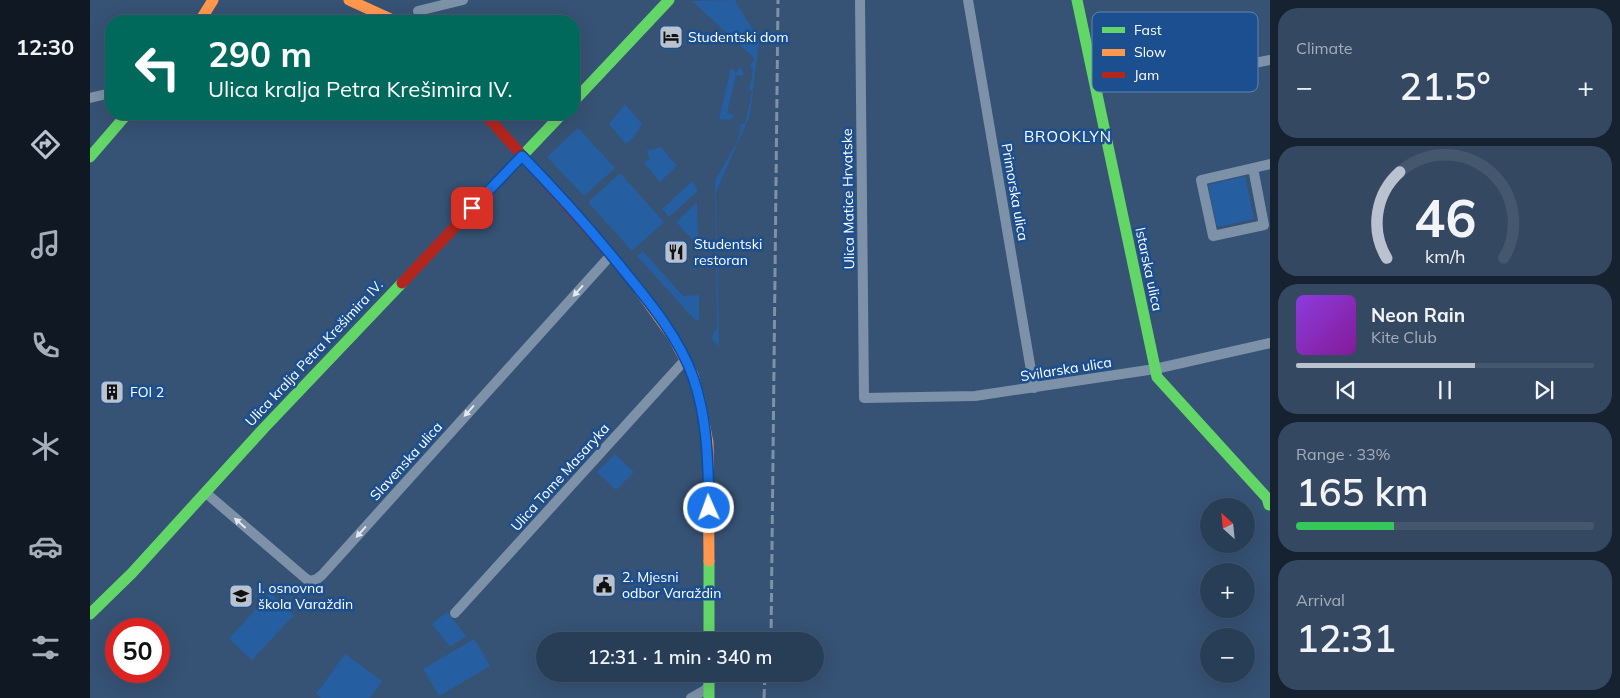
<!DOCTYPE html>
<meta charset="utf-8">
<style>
body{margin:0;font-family:Mulish,sans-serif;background:#344961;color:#f1f3f6;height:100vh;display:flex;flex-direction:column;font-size:19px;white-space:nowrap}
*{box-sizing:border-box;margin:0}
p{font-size:16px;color:#a5aeba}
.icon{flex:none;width:28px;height:28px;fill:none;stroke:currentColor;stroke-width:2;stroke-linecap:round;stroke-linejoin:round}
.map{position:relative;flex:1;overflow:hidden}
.sheet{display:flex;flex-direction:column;gap:8px;padding:8px;background:#162230;width:350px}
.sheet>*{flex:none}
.hud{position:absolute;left:15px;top:15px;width:475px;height:105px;border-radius:20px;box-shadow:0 5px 20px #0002,0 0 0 1px #44576d;background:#00695c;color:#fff;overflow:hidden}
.needle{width:32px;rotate:333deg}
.fabs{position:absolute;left:1110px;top:498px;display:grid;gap:10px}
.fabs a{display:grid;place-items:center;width:55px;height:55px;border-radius:50%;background:#283e57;box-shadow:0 5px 20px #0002,0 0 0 1px #44576d;font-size:25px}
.speed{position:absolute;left:15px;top:618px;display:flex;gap:10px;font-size:25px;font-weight:700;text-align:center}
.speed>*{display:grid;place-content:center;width:65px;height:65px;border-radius:50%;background:#283e57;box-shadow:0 5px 20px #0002,0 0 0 1px #44576d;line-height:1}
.speed .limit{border:8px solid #d22;background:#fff;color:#111}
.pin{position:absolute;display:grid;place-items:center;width:42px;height:42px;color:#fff;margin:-21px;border-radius:10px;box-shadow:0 2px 8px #0006}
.me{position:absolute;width:55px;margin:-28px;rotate:358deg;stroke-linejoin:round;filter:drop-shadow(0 0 4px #0008)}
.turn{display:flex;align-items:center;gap:18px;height:105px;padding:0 20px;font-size:22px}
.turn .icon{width:65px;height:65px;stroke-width:2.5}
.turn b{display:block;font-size:35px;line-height:42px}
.big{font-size:38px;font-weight:600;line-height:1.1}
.sheet .card{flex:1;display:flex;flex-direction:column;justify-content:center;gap:8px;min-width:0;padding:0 18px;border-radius:20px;background:#344961}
.sheet .dial{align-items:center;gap:0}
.dial svg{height:130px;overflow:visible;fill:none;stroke:#44576d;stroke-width:7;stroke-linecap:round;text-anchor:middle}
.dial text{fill:#f1f3f6;stroke:none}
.song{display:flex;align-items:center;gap:15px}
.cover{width:60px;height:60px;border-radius:8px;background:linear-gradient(135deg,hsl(270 70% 55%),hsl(290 70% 35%))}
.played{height:5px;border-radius:2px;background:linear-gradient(90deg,#b9c2ce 60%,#44576d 60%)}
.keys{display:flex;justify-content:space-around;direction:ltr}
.heat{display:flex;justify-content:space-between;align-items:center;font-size:28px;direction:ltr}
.charge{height:8px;border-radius:4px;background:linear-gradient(90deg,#34c759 33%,#44576d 0)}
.trip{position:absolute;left:446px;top:632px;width:288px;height:50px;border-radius:25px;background:#283e57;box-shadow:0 5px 20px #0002,0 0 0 1px #44576d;font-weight:600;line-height:50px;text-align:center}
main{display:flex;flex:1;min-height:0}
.tabs{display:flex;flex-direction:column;width:90px;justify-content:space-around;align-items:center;background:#101923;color:#a5aeba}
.tabs .icon{width:35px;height:35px}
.tabs .selected{color:#b9c2ce}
.tabs b{font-size:22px;color:#f1f3f6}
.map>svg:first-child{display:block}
</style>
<main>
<nav class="tabs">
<b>12:30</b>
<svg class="icon selected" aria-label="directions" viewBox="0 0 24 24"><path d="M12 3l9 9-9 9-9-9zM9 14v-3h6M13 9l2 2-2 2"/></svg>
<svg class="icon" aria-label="music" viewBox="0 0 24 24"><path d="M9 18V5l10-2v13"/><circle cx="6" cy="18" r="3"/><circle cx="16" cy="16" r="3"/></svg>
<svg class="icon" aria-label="phone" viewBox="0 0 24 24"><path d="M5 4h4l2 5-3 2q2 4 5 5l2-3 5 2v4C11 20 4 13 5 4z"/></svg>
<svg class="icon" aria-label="climate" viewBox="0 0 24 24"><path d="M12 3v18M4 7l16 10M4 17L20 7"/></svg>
<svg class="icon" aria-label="car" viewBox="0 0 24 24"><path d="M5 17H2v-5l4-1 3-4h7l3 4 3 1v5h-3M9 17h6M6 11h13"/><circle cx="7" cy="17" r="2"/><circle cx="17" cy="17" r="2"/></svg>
<svg class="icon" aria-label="filters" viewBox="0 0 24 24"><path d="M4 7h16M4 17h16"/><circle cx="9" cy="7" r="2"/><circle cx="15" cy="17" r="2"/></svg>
</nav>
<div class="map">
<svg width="1180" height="698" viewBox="0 0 1180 698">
<rect width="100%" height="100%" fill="#365274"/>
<!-- green -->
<path fill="#265fa1" d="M645,0L669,41L660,115L626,192L629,347L621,338L627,328L625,181L648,140L651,124H655L662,91L659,90L663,71L660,65L665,59L602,1Z
M641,68L646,73L650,68L653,71V76L646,75L637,113L645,115L640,120L629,119Z
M535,104L552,124L543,138L536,144L519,124Z
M488,128L525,168L494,196L457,157Z
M571,147L587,166L570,182L554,163L560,158L556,151Z
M530,173L574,222L542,251L498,202Z
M1155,176L1164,219L1127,227L1118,185Z
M602,181L607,188V192L579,217L572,209Z
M607,202L608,246L586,222Z
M553,251L593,296L609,295V319L606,321L547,256Z
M525,454L544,472L526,490L507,472Z
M180,593L204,615L162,660L139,639Z
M357,612L376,636L360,647L342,624Z
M384,639L400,666L349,696L333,669Z
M255,654L292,681L280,698H231L226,694Z"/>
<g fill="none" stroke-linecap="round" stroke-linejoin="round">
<!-- street -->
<path stroke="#7d92a8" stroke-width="10" d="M770,0L774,398L885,396L1065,369L1180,343
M878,0L944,388
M328,11L373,0
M278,21L295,16
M1086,79L1180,60
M0,98L21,93
M1163,168L1174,225L1123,236L1111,180L1180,164
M116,493L214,577L219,581L227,579L232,575L521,255
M365,613L595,360
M601,698L615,690L619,685"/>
<!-- fast -->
<path stroke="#63d668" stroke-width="11" d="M987,0L1067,377L1177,498L1179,505
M484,101L579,0
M0,157L37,114
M416,173L472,114
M619,561V641
M0,614L42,573L174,428L312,283
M619,674V698"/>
<!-- slow -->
<path stroke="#ff974d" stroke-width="11" d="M259,0L305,21
M110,21L123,0
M547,287L583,337L603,375L610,401L618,443L619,561"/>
<!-- jam -->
<path stroke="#b3261e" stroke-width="11" d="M395,114L521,255L547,287
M312,283L416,173"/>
<!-- rail -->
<path stroke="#7e92a7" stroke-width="3" stroke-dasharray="9 4" stroke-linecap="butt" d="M681,641L688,0
M674,698L675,674"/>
</g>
<!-- one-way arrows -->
<defs><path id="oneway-solid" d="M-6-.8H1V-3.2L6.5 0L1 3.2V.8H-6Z" transform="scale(1.25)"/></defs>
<g fill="#e5e9ee">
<use href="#oneway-solid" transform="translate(488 291) rotate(132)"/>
<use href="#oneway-solid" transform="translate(379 411) rotate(132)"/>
<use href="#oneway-solid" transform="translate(150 523) rotate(-139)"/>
<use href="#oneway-solid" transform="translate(271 532) rotate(132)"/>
</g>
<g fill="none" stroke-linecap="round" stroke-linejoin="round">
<!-- route casing -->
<g stroke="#114b97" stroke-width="12">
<path id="route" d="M382,208L432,156C468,193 503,232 535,272C561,304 589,338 603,377C618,420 618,464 619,508"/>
</g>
<!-- route -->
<use href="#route" stroke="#1a73e8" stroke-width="9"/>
</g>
<!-- icons -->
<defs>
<g id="hotel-square" transform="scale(1.25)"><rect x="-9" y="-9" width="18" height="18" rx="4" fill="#b9c2ce" stroke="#1b4f8f"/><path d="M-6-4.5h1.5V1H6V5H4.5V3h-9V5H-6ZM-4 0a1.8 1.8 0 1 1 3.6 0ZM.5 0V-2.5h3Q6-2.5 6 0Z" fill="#111"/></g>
<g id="restaurant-square" transform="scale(1.25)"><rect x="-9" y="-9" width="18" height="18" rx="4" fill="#b9c2ce" stroke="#1b4f8f"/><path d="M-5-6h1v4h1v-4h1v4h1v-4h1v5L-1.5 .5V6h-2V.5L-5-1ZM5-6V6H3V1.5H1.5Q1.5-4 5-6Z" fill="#111"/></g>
<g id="building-square" transform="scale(1.25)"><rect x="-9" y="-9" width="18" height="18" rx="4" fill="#b9c2ce" stroke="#1b4f8f"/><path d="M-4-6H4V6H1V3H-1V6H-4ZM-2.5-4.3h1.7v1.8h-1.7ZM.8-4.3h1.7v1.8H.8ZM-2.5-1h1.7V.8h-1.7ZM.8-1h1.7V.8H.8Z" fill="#111"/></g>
<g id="civic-square" transform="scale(1.25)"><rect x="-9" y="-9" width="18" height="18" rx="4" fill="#b9c2ce" stroke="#1b4f8f"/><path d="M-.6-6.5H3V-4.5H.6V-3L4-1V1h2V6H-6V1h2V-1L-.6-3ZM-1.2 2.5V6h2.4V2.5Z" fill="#111"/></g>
<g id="school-square" transform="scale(1.25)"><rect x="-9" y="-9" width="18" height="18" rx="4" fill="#b9c2ce" stroke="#1b4f8f"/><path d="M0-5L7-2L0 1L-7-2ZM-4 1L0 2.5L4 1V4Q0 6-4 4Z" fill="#111"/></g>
</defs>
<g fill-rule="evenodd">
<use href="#hotel-square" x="581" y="37"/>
<use href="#restaurant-square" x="586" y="252"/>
<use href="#building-square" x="22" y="392"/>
<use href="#civic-square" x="514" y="585"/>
<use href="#school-square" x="151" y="596"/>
</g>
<g text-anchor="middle" stroke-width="5" stroke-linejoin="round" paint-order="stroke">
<!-- poi labels -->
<g font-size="14" fill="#fff" stroke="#1b4f8f" text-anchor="start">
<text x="598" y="42">Studentski dom</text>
<text x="604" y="249">Studentski<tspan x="604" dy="16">restoran</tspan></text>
<text x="40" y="397">FOI 2</text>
<text x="532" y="582">2. Mjesni<tspan x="532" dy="16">odbor Varaždin</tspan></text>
<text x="168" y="593">I. osnovna<tspan x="168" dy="16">škola Varaždin</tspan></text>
</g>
<!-- street labels -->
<g font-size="14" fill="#fff" stroke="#1b4f8f">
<text transform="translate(925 192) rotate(80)" y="5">Primorska ulica</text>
<text transform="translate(758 199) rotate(-91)" y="5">Ulica Matice Hrvatske</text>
<text transform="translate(1059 269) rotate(78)" y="5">Istarska ulica</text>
<text transform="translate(224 353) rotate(-47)" y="5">Ulica kralja Petra Krešimira IV.</text>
<text transform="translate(976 369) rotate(-9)" y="5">Svilarska ulica</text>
<text transform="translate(316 461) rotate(-48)" y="5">Slavenska ulica</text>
<text transform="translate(470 477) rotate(-48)" y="5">Ulica Tome Masaryka</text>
</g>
<!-- neighbourhood labels -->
<g font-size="15" letter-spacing="1" fill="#fff" stroke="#1b4f8f">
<text x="978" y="142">BROOKLYN</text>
</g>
</g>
<!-- legend -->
<rect x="1002" y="12" width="166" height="80" rx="8" fill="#1b4f8f" stroke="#5f84b1" stroke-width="1"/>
<rect x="1012" y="27" width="23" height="6" fill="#63d668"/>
<rect x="1012" y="49" width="23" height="7" fill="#ff974d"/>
<rect x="1012" y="72" width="23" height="6" fill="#b3261e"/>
<g font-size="14" fill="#fff">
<text x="1044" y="35">Fast</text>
<text x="1044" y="57">Slow</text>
<text x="1044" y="80">Jam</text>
</g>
</svg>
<div class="fabs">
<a><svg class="needle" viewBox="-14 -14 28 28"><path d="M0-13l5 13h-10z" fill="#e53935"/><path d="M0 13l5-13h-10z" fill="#a5aeba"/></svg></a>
<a>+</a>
<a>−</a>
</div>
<div class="speed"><div class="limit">50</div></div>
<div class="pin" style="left:382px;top:208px;background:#d93025"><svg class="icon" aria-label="arrive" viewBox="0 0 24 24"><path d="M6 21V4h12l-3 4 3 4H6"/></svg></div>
<svg class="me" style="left:619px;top:508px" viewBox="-20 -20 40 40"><circle r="17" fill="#1a73e8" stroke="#fff" stroke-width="3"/><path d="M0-11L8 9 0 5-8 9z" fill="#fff"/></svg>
<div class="trip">12:31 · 1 min · 340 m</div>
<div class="hud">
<div class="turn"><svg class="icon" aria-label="left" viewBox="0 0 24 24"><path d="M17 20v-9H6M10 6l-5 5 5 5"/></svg><div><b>290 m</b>Ulica kralja Petra Krešimira IV.</div></div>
</div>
</div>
<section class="sheet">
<div class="card"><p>Climate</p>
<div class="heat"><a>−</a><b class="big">21.5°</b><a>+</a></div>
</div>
<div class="card dial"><svg viewBox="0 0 100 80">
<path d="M14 69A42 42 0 1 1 86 69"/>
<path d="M14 69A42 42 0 0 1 22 16" stroke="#b9c2ce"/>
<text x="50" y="56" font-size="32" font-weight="700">46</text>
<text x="50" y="72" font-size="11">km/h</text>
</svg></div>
<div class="card">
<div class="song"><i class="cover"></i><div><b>Neon Rain</b><p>Kite Club</p></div></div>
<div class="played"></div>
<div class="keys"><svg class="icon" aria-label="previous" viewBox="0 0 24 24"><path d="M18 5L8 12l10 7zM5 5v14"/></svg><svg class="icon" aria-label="pause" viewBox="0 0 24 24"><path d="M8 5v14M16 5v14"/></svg><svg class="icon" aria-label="next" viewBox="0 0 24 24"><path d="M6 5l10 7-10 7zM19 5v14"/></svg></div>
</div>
<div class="card"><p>Range · 33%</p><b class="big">165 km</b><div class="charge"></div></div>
<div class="card"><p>Arrival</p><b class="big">12:31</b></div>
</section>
</main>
